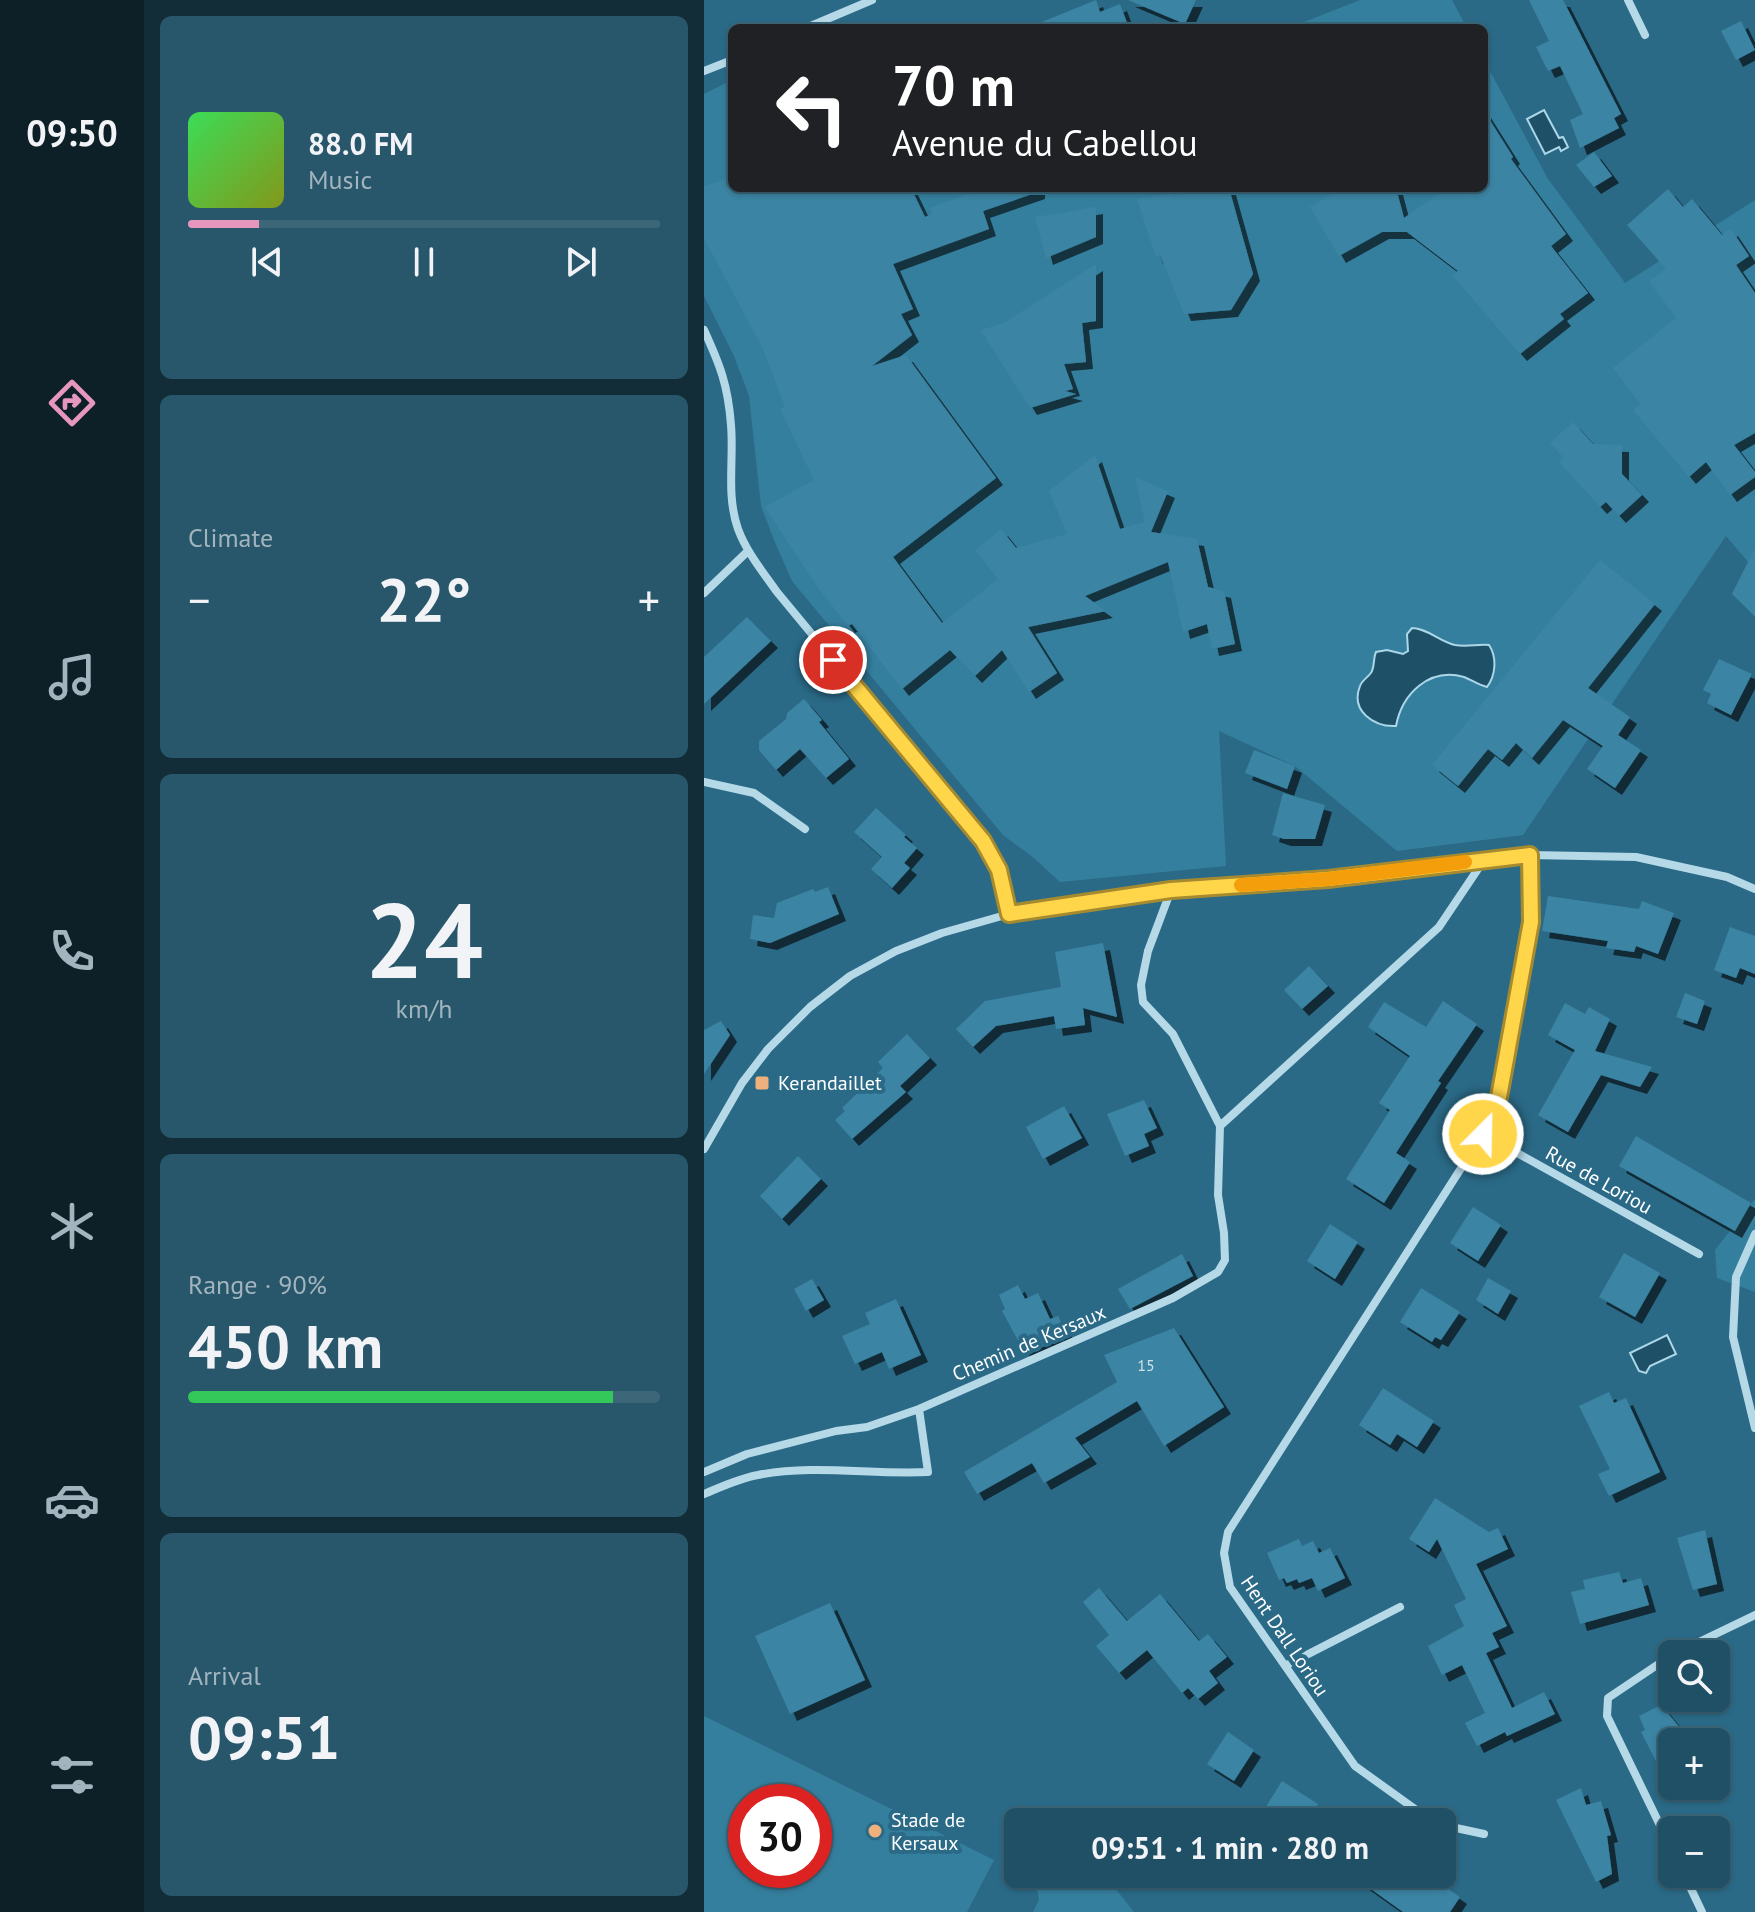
<!DOCTYPE html>
<meta charset="utf-8">
<style>
body{margin:0;font-family:"PT Sans",sans-serif;background:#28576b;color:#f1f3f6;height:100vh;display:flex;flex-direction:column;font-size:30px;white-space:nowrap}
*{box-sizing:border-box;margin:0}
p{font-size:26px;color:#a2b5bf}
.icon{flex:none;width:44px;height:44px;fill:none;stroke:currentColor;stroke-width:2;stroke-linecap:round;stroke-linejoin:round}
.map{position:relative;flex:1;overflow:hidden}
.details{display:flex;flex-direction:column;gap:16px;padding:16px;background:#122c38;width:560px}
.details>*{flex:none}
.banner{position:absolute;left:24px;top:24px;width:760px;height:168px;border-radius:12px;box-shadow:0 2px 6px #0004,0 0 0 2px #3d6779;background:#202124;color:#fff;overflow:hidden}
.buttons{position:absolute;left:954px;top:1640px;display:grid;gap:16px}
.buttons a{display:grid;place-items:center;width:72px;height:72px;border-radius:12px;background:#205065;box-shadow:0 2px 6px #0004,0 0 0 2px #3d6779;font-size:40px}
.speed{position:absolute;left:24px;top:1784px;display:flex;gap:16px;font-size:40px;font-weight:700;text-align:center}
.speed>*{display:grid;place-content:center;width:104px;height:104px;border-radius:50%;background:#205065;box-shadow:0 2px 6px #0004,0 0 0 2px #3d6779;line-height:1}
.speed .limit{border:12px solid #d22;background:#fff;color:#111}
.pin{position:absolute;display:grid;place-items:center;width:68px;height:68px;color:#fff;margin:-34px;border:4px solid #fff;border-radius:50%;box-shadow:0 2px 8px #0007}
.me{position:absolute;width:88px;margin:-44px;rotate:23deg;stroke-linejoin:round;filter:drop-shadow(0 0 6px #0008)}
.turn{display:flex;align-items:center;gap:28px;height:168px;padding:0 32px;font-size:36px}
.turn .icon{width:104px;height:104px;stroke-width:2.5}
.turn b{display:block;font-size:56px;line-height:68px}
.big{font-size:60px;font-weight:700;line-height:1.1}
.details .tile{flex:1;display:flex;flex-direction:column;justify-content:center;gap:12px;min-width:0;padding:0 28px;border-radius:12px;background:#28576b}
.details .dial{align-items:center;gap:0}
.dial b{font-size:104px;line-height:1}
.song{display:flex;align-items:center;gap:24px}
.cover{width:96px;height:96px;border-radius:12px;background:linear-gradient(135deg,hsl(130 70% 55%),hsl(70 70% 35%))}
.played{height:8px;border-radius:4px;background:linear-gradient(90deg,#e797bd 15%,#3d6779 15%)}
.keys{display:flex;justify-content:space-around;direction:ltr}
.heat{display:flex;justify-content:space-between;align-items:center;font-size:44px;direction:ltr}
.charge{height:12px;border-radius:6px;background:linear-gradient(90deg,#34c759 90%,#3d6779 0)}
.trip{position:absolute;left:300px;top:1808px;width:452px;height:80px;border-radius:12px;background:#205065;box-shadow:0 2px 6px #0004,0 0 0 2px #3d6779;font-weight:700;line-height:80px;text-align:center}
main{display:flex;flex:1;min-height:0}
.tabs{display:flex;flex-direction:column;width:144px;justify-content:space-around;align-items:center;background:#0d2028;color:#a2b5bf}
.tabs .icon{width:56px;height:56px}
.tabs .selected{color:#e797bd}
.tabs b{font-size:36px;color:#f1f3f6}
.map>svg:first-child{display:block}
</style>
<main>
<nav class="tabs">
<b>09:50</b>
<svg class="icon selected" aria-label="directions" viewBox="0 0 24 24"><path d="M12 3l9 9-9 9-9-9zM9 14v-3h6M13 9l2 2-2 2"/></svg>
<svg class="icon" aria-label="music" viewBox="0 0 24 24"><path d="M9 18V5l10-2v13"/><circle cx="6" cy="18" r="3"/><circle cx="16" cy="16" r="3"/></svg>
<svg class="icon" aria-label="phone" viewBox="0 0 24 24"><path d="M5 4h4l2 5-3 2q2 4 5 5l2-3 5 2v4C11 20 4 13 5 4z"/></svg>
<svg class="icon" aria-label="climate" viewBox="0 0 24 24"><path d="M12 3v18M4 7l16 10M4 17L20 7"/></svg>
<svg class="icon" aria-label="car" viewBox="0 0 24 24"><path d="M5 17H2v-5l4-1 3-4h7l3 4 3 1v5h-3M9 17h6M6 11h13"/><circle cx="7" cy="17" r="2"/><circle cx="17" cy="17" r="2"/></svg>
<svg class="icon" aria-label="filters" viewBox="0 0 24 24"><path d="M4 7h16M4 17h16"/><circle cx="9" cy="7" r="2"/><circle cx="15" cy="17" r="2"/></svg>
</nav>
<section class="details">
<div class="tile">
<div class="song"><i class="cover"></i><div><b>88.0 FM</b><p>Music</p></div></div>
<div class="played"></div>
<div class="keys"><svg class="icon" aria-label="previous" viewBox="0 0 24 24"><path d="M18 5L8 12l10 7zM5 5v14"/></svg><svg class="icon" aria-label="pause" viewBox="0 0 24 24"><path d="M8 5v14M16 5v14"/></svg><svg class="icon" aria-label="next" viewBox="0 0 24 24"><path d="M6 5l10 7-10 7zM19 5v14"/></svg></div>
</div>
<div class="tile"><p>Climate</p>
<div class="heat"><a>−</a><b class="big">22°</b><a>+</a></div>
</div>
<div class="tile dial"><b>24</b><p>km/h</p></div>
<div class="tile"><p>Range · 90%</p><b class="big">450 km</b><div class="charge"></div></div>
<div class="tile"><p>Arrival</p><b class="big">09:51</b></div>
</section>
<div class="map">
<svg width="1051" height="1912" viewBox="0 0 1051 1912">
<defs>
<filter id="shadow"><feDropShadow dx="7" dy="7" stdDeviation="0" flood-color="#0009"/></filter>
</defs>
<rect width="100%" height="100%" fill="#2a6a87"/>
<!-- green -->
<path fill="#357f9e" fill-rule="evenodd" d="M656,0H748L763,28H585Z
M780,60L844,179L921,283L1051,200V570L1022,536L819,835L693,851L591,766L515,731L522,866L356,882L330,858L299,835L88,581L70,540L57,506L45,396L30,356L0,296V94L28,80V188H780Z
M1051,1199V1292L1013,1278L1011,1250Z
M0,1716L290,1860L263,1912H0ZM110,1802V1870H42V1802Z
M330,1874H400L430,1912H329L335,1900Z"/>
<!-- water -->
<path fill="#1e5068" stroke="#abd7e8" stroke-width="2" d="M840,110L855,138L859,137L864,147L857,151L855,147L841,154L823,119Z
M708,628C723,628 736,642 751,645C763,647 774,644 785,645C793,657 792,675 783,687C774,685 768,680 760,677C725,667 698,694 692,726C670,727 646,711 656,686C658,680 666,676 668,671C671,664 669,658 672,652L683,650L699,654L704,651L703,634Z
M963,1335L972,1354L946,1366L942,1373L935,1371L926,1353Z"/>
<!-- building -->
<path fill="#3b84a3" filter="url(#shadow)" d="M392,0L396,12L416,4L425,28H323Z
M424,0H492L481,24Z
M825,0H859L917,114L910,118L915,128L876,148L866,120L879,114L856,66L844,71L832,47L845,41Z
M1037,21L1051,50L1032,60L1017,31Z
M780,111L809,157L807,159L862,234L847,246L884,293L856,314L860,319L816,354L748,275L754,271L703,232H678L635,256L606,207L638,188H692L700,218L743,188H780Z
M890,152L908,176L890,187L872,165Z
M28,177V188H207L221,217L228,214L226,208L281,188H334V192L279,211L285,229L189,264L209,309L197,314L208,335L168,366L202,355L292,478L189,557L238,623L294,579L271,550L297,529L312,548L363,534L345,491L391,455L416,529L441,522L431,477L464,491L447,532L493,539L504,587L520,591L531,644L508,649L503,624L479,632L464,562L381,596L402,611L324,627L353,673L325,692L298,650L271,676L246,650L198,689L148,624L144,626L112,585L61,507L110,480L76,409L81,407L59,349L0,238V186Z
M498,188H525L549,274L527,310L480,314L456,255L452,257L433,199L470,193V196Z
M964,189L979,207L988,199L1018,235L1027,229L1045,256L1032,265L1051,293V433L1030,445L1051,472V477L1026,495L1002,462L985,477L929,410L936,404L909,368L972,318L945,281L962,269L923,225Z
M392,207V237L342,258L331,217Z
M392,264V321L378,323L382,362L360,364L369,389L361,391L372,394L326,408L277,330L300,323Z
M869,422L889,444L918,445V474L938,495L915,516L902,502L896,507L855,462L860,458L846,443Z
M1051,548V617L1028,594Z
M896,560L951,604L884,688L926,717L914,735L937,750L911,788L883,769L899,746L859,720L828,758L812,743L798,760L784,749L754,786L728,765Z
M43,617L67,641L0,704V657Z
M1015,659L1048,674L1027,715L1003,703L1007,694L999,690Z
M100,699L118,720L115,722L145,759L122,778L96,749L72,770L55,750V741L82,719L83,713Z
M550,750L591,766L583,789L541,773Z
M579,793L621,805L611,839H580L568,835Z
M172,808L202,835L200,837L213,848L200,863L206,868L188,888L167,869L178,857L150,832Z
M124,887L135,914L66,943L46,939L49,915L70,918L73,903L109,889L111,892Z
M844,896L935,909L938,901L970,913L954,954L932,946L930,952L902,948L904,941L838,931Z
M1026,927L1051,936V974L1036,968L1032,978L1010,970Z
M399,943L413,1017L379,1008L381,1025L352,1029L350,1016L292,1026L269,1047L252,1029L281,1001L357,987L351,952Z
M605,966L624,986L598,1009L580,990Z
M981,993L1001,1001L993,1024L972,1017Z
M739,1001L773,1024L734,1081L737,1083L692,1153L706,1162L680,1203L642,1179L686,1110L675,1103L706,1056L664,1027L680,1002L722,1027Z
M861,1003L881,1014L885,1007L906,1019L891,1051L948,1067L936,1087L897,1075L864,1132L834,1115L871,1050L844,1035Z
M17,1021L26,1035L0,1074V1030Z
M203,1034L226,1058L196,1086L202,1092L148,1139L131,1120L141,1111L138,1108L179,1068L174,1062Z
M440,1100L453,1128L440,1134L445,1146L421,1156L403,1114Z
M360,1106L378,1138L339,1159L322,1127Z
M932,1136L1047,1203L1031,1231L915,1166Z
M94,1156L117,1179L78,1219L56,1196Z
M769,1207L797,1225L774,1261L746,1243Z
M626,1224L654,1242L631,1279L603,1261Z
M920,1253L956,1273L931,1317L895,1297Z
M478,1254L489,1276L426,1309L414,1289Z
M784,1278L807,1291L794,1314L772,1300Z
M108,1279L120,1300L102,1311L90,1289Z
M314,1285L321,1299L334,1293L346,1319L354,1316L363,1335L322,1355L298,1311L301,1309L295,1295Z
M717,1288L756,1312L737,1340L731,1337L728,1342L696,1322Z
M192,1299L217,1355L185,1369L178,1352L151,1364L138,1336L166,1324L161,1313Z
M470,1328L520,1407L460,1446L433,1401L371,1438L386,1457L340,1483L328,1463L273,1494L260,1472L413,1382L400,1355Z
M679,1388L730,1421L713,1447L693,1434L686,1445L655,1425Z
M905,1392L910,1403L922,1398L956,1472L905,1496L894,1474L906,1469L875,1406Z
M731,1498L785,1532L794,1528L804,1549L772,1564L803,1626L788,1633L795,1647L782,1653L808,1708L840,1692L851,1714L803,1736L801,1732L773,1746L761,1723L781,1713L758,1665L738,1675L724,1646L760,1626L750,1605L762,1599L733,1539L725,1552L705,1539Z
M1001,1530L1013,1584L989,1590L973,1538Z
M595,1539L598,1546L609,1541L615,1553L626,1548L641,1578L614,1591L608,1578L595,1583L593,1579L583,1583L580,1578L575,1580L563,1553Z
M915,1572L919,1583L937,1578L945,1605L876,1624L867,1592L881,1589L879,1580Z
M395,1588L423,1621L456,1594L495,1641L504,1634L523,1657L505,1671L514,1683L494,1699L484,1688L478,1693L443,1650L415,1673L392,1646L405,1635L379,1602Z
M126,1603L161,1680L86,1714L51,1636Z
M957,1705L977,1729L968,1734V1753L952,1761L937,1732L941,1730L935,1716Z
M524,1732L550,1750L530,1781L503,1764Z
M578,1781L614,1804L603,1822H579L560,1810Z
M877,1788L882,1805L897,1801L907,1835L903,1836L908,1874L892,1882L852,1800Z
M646,1874H723L756,1897L746,1912H699Z"/>
<g fill="none" stroke-linecap="round" stroke-linejoin="round">
<!-- minor -->
<path stroke="#b6d9e8" stroke-width="8" d="M924,0L941,35
M102,28L168,0
M0,71L28,60
M0,330C16,365 24,385 27,425C30,460 22,495 34,529C43,553 59,572 73,592L279,841L295,870L305,914
M0,593L44,551
M0,782L50,793L101,829
M516,1126L735,927L780,860
M779,1134L995,1254
M0,1149L38,1083L64,1049L106,1007L146,976L192,951L238,933L305,914L467,890L624,879L826,855L932,857L1023,877L1051,889
M1051,1234L1032,1277L1029,1337L1051,1428
M0,1472L43,1454L132,1431L163,1427L215,1409L469,1298L514,1272L521,1260L520,1233L514,1195L516,1126L469,1034L439,1002L437,985L444,951L467,890
M0,1494C17,1487 36,1478 54,1475C110,1464 168,1475 224,1472L215,1409
M970,1654L1051,1615
M968,1655L904,1698L903,1716L968,1850
M581,1666L696,1607
M729,1822L651,1766L526,1587L520,1553L524,1532L779,1134L795,1097L827,922L826,855
M738,1825L780,1834
M980,1874L998,1912"/>
</g>
<g fill="none" stroke-linecap="round" stroke-linejoin="round">
<!-- route casing -->
<g stroke="#a68a30" stroke-width="20">
<path id="route" d="M129,660L279,841L295,870L305,914L467,890L624,879L826,855L827,922L795,1097L779,1134"/>
</g>
<!-- route -->
<use href="#route" stroke="#ffd54a" stroke-width="14"/>
<!-- slow -->
<path stroke="#f59e0b" stroke-width="14" d="M537,885L624,879L761,862"/>
</g>
<!-- markers -->
<g fill="#eeb17e" stroke="#2a6a87" stroke-width="3">
<rect x="50" y="1075" width="16" height="16" rx="4"/>
<circle cx="171" cy="1831" r="8"/>
</g>
<g text-anchor="middle" stroke-width="8" stroke-linejoin="round" paint-order="stroke">
<!-- number labels -->
<g font-size="16" fill="#cee0e8">
<text x="442" y="1371">15</text>
</g>
<!-- poi labels -->
<g font-size="20" fill="#fff" stroke="#2a6a87" text-anchor="start">
<text x="74" y="1090">Kerandaillet</text>
<text x="187" y="1827">Stade de<tspan x="187" dy="23">Kersaux</tspan></text>
</g>
<!-- street labels -->
<g font-size="20" fill="#fff" stroke="#2a6a87">
<text transform="translate(895 1180) rotate(29)" y="7">Rue de Loriou</text>
<text transform="translate(325 1343) rotate(-23)" y="7">Chemin de Kersaux</text>
<text transform="translate(581 1636) rotate(56)" y="7">Hent Dall Loriou</text>
</g>
</g>
</svg>
<div class="buttons">
<a><svg class="icon" aria-label="search" viewBox="0 0 24 24"><circle cx="10" cy="10" r="6"/><path d="M15 15l6 6"/></svg></a>
<a>+</a>
<a>−</a>
</div>
<div class="speed"><div class="limit">30</div></div>
<div class="pin" style="left:129px;top:660px;background:#d93025"><svg class="icon" aria-label="arrive" viewBox="0 0 24 24"><path d="M6 21V4h12l-3 4 3 4H6"/></svg></div>
<svg class="me" style="left:779px;top:1134px" viewBox="-20 -20 40 40"><circle r="17" fill="#ffd54a" stroke="#fff" stroke-width="3"/><path d="M0-11L8 9 0 5-8 9z" fill="#fff"/></svg>
<div class="trip">09:51 · 1 min · 280 m</div>
<div class="banner">
<div class="turn"><svg class="icon" aria-label="left" viewBox="0 0 24 24"><path d="M17 20v-9H6M10 6l-5 5 5 5"/></svg><div><b>70 m</b>Avenue du Cabellou</div></div>
</div>
</div>
</main>
